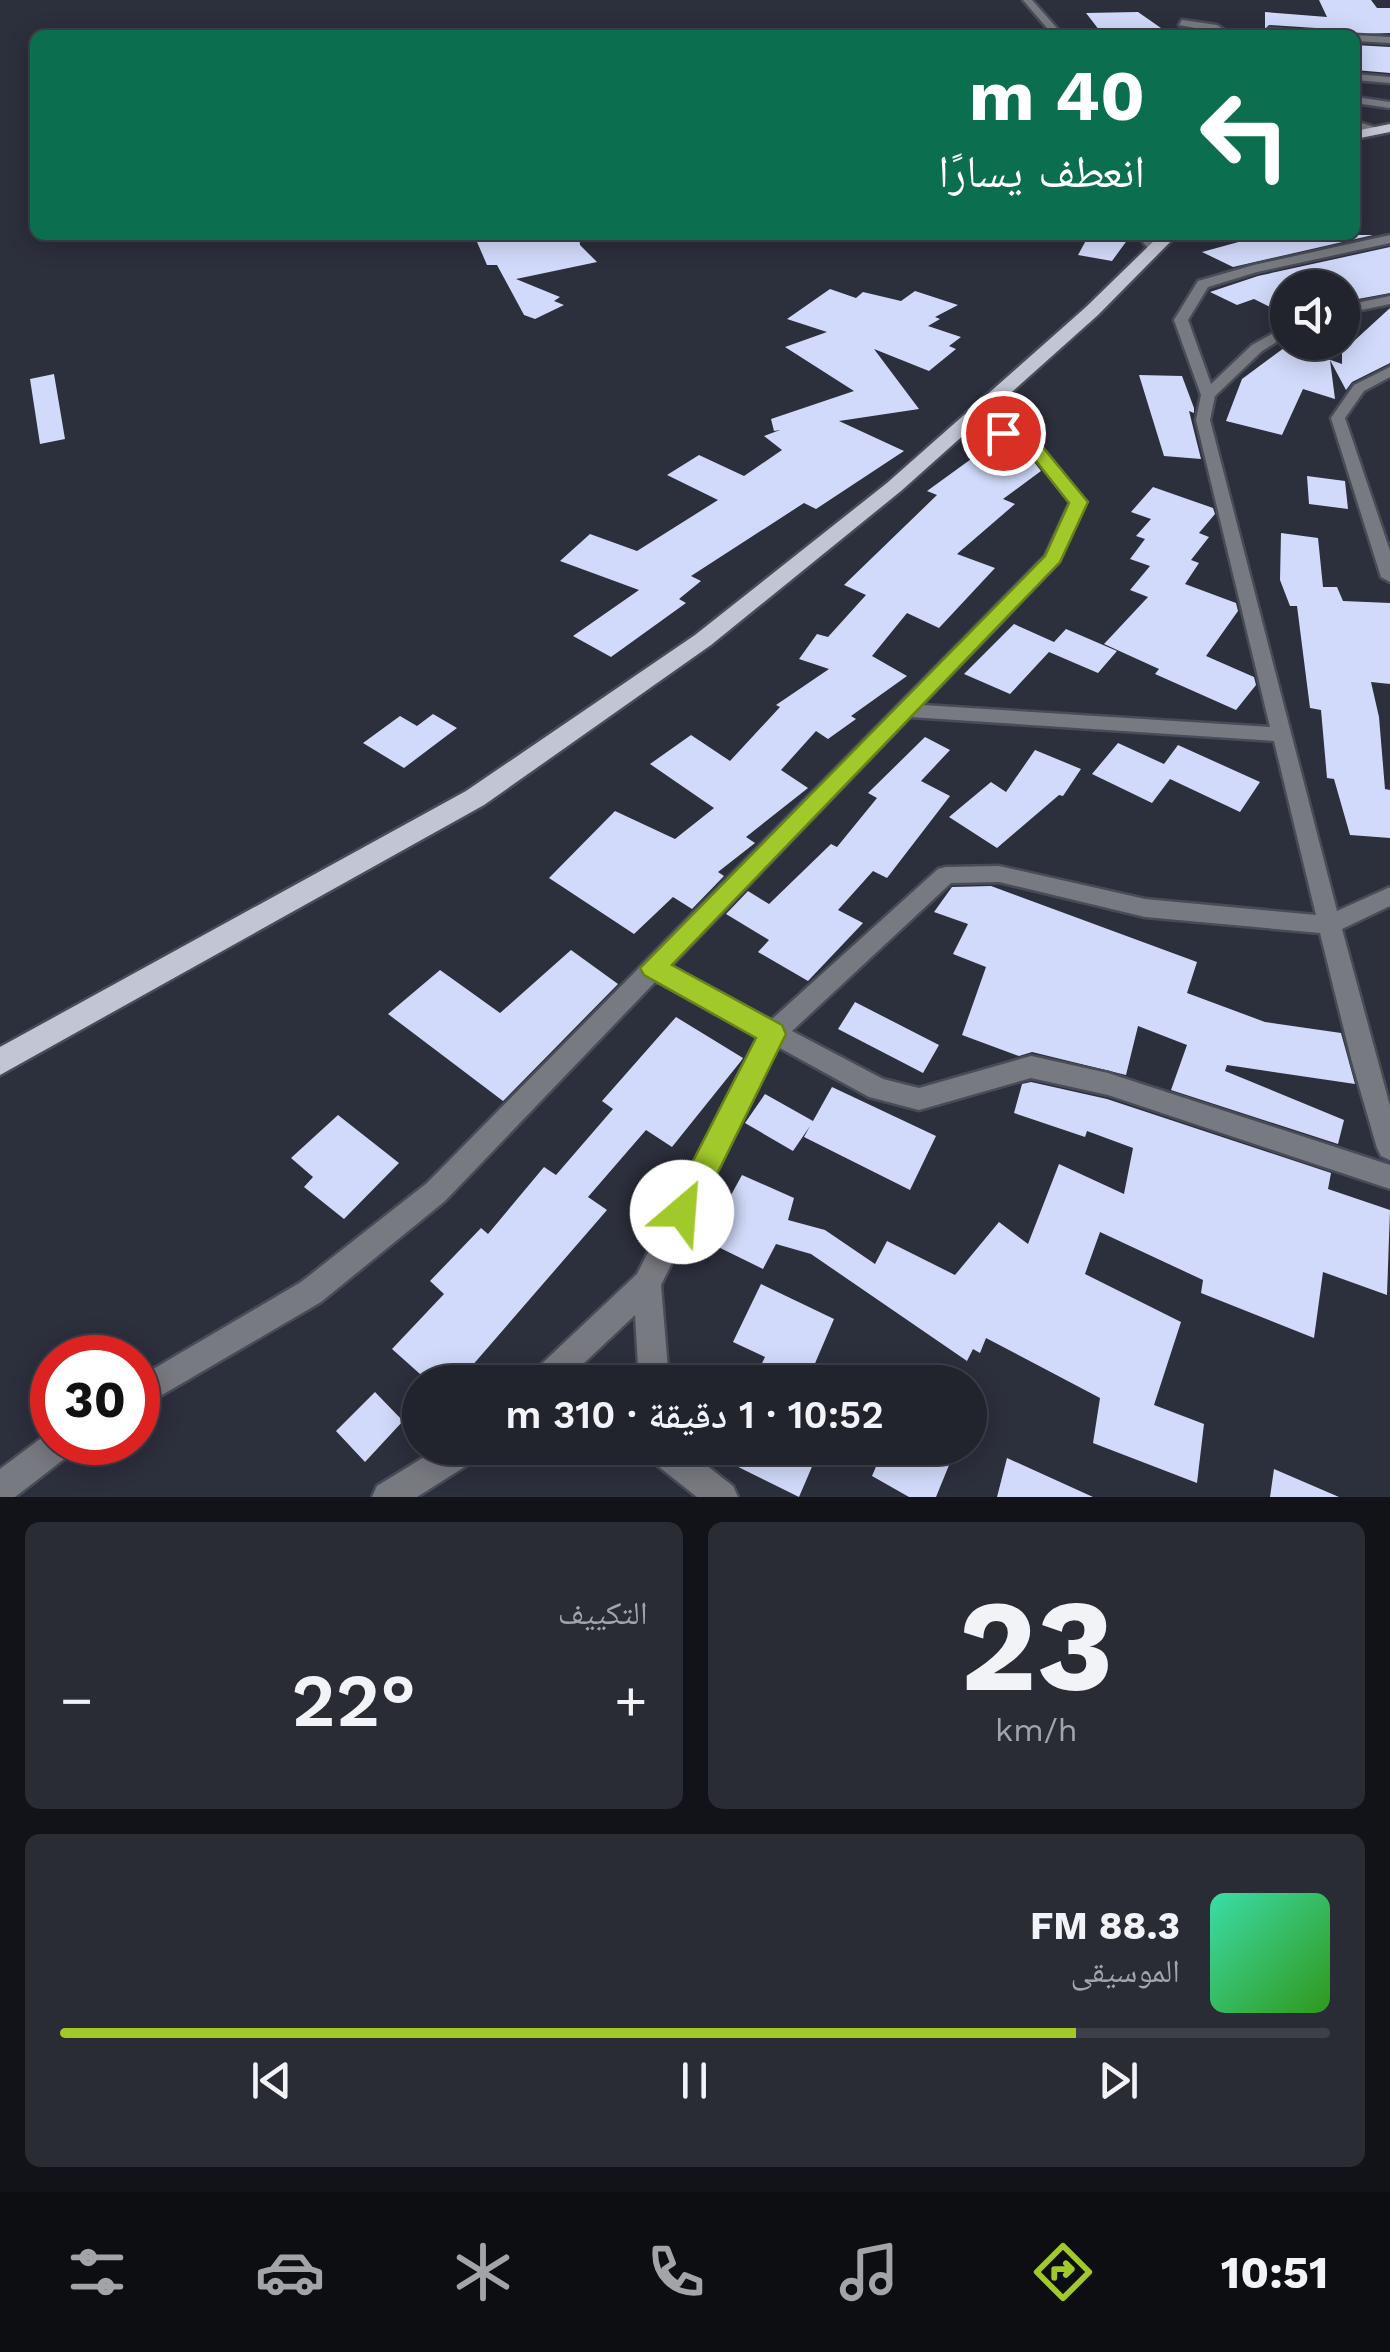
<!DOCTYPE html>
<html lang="ar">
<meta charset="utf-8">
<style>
body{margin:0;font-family:"Work Sans","Noto Naskh Arabic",sans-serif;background:#292b35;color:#f1f3f6;direction:rtl;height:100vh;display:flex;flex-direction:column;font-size:38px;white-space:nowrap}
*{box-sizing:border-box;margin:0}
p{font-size:32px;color:#a2a4aa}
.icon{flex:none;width:55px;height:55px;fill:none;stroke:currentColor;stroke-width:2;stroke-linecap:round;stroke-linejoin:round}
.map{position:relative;height:1497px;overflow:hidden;direction:ltr}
.details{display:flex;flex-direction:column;gap:25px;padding:25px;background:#121319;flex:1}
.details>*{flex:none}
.hud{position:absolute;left:30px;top:30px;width:1330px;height:210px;border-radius:15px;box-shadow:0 5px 25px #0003,0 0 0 2px #3e4049;direction:rtl;background:#0b6e4f;color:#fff;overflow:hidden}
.tools{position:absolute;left:1270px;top:270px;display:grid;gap:20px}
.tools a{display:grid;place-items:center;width:90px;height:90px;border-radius:50%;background:#21232d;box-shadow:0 5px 25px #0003,0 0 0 2px #3e4049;font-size:50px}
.speed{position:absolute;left:30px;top:1335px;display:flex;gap:20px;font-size:50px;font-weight:700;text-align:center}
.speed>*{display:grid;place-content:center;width:130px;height:130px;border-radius:50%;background:#21232d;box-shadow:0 5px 25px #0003,0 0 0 2px #3e4049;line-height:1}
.speed .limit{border:15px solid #d22;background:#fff;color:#111}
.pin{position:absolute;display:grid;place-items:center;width:85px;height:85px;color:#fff;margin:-42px;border:5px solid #fff;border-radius:50%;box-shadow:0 2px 10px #0007}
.me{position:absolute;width:110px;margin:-55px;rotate:27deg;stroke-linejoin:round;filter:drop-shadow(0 0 8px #0008)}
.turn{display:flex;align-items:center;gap:35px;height:210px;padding:0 50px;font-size:45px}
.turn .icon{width:130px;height:130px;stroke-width:2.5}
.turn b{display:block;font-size:70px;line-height:85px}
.big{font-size:75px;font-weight:600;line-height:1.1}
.details .widget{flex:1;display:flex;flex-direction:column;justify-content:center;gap:15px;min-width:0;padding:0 35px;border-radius:15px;background:#292b35}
.details .dial{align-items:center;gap:0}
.dial b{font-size:130px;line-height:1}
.song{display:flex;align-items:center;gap:30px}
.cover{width:120px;height:120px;border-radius:15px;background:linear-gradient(135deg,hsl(160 70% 55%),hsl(110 70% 35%))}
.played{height:10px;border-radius:5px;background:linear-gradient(90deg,#a1c92a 80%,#3e4049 80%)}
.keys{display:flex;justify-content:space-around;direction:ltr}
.heat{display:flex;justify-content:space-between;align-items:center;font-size:55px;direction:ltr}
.details .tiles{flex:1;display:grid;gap:25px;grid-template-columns:1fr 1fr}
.widget:last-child{grid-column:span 2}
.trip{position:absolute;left:402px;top:1365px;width:585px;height:100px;border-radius:50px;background:#21232d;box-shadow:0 5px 25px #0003,0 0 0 2px #3e4049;font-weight:600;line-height:100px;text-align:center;direction:rtl}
.tabs{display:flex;height:160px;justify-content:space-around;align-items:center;background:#0d0e12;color:#a2a4aa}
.tabs .icon{width:70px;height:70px}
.tabs .active{color:#a1c92a}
.tabs b{font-size:45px;color:#f1f3f6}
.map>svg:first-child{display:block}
</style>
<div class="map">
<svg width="1390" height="1497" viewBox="0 0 1390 1497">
<rect width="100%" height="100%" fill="#2c2f3c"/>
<!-- building -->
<path fill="#d1dafa" d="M1319,0H1371L1377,8H1390V33L1325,35L1316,28L1269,25L1265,29V12L1327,17Z
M1138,12L1171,35H1103L1086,13Z
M1355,45L1390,47V73L1355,70Z
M474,235H579L580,245L597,262L516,279L560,297L554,301L564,305L535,319L524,315L497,265H487Z
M1089,235H1131L1112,261L1078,255Z
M1264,235H1373L1233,267L1202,252Z
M1390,247V293L1342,302V288H1288V316L1254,299L1237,305L1210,292L1258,276Z
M830,289L856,298L863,292L901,301L915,291L958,305L935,317L940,319L928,326L961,337L949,346L956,349L929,371L874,349L919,409L839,421L904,451L816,509L804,503L691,576L701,581L679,599L686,603L611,657L573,636L639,590L560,561L590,534L637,551L718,500L667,475L699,455L744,476L782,450L764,436L780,430L774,431L771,419L854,391L785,347L827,332L787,319Z
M1390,308V363L1352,382L1346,390L1330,360L1335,399L1303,389L1282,435L1226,421L1242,379L1288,345L1342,364V352Z
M54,374L65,439L40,444L30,379Z
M1139,375L1182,376L1194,408V413L1189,411L1201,459L1164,456Z
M996,441L1028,454L1041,471L1003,499L1015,504L957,554L995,568L939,628L907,613L872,656L907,676L851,716L856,719L828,739L816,731L781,770L808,788L746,837L755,843L718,872L724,876L692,909L673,897L634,934L549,878L615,811L675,839L714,808L650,764L691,735L730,761L780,707L776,705L829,669L799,659L817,634L828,637L866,595L844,585L937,495L927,491Z
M1307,476L1345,481L1348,509L1309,504Z
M1153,487L1213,508L1215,514L1199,533L1209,537L1191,560L1199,563L1185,584L1236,603L1238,611L1206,656L1254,677L1256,685L1236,710L1155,674L1159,669L1104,644L1148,597L1130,590L1150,566L1130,559L1145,539L1136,536L1151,519L1131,512Z
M1281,533L1318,538L1323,587H1337L1343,601L1390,603V684L1371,682L1379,717L1385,789L1390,790V838L1350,835L1334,779L1327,778L1321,710L1310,708L1297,606H1290L1280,580Z
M1014,624L1054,642L1066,629L1117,651L1098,673L1049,652L1010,694L964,674Z
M433,714L457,728L404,768L363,743L400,716L417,726Z
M925,737L950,750L921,781L950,796L887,878L873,871L838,910L863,923L808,981L758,952L769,940L726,914L748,891L769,904L831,844L837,847L877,798L868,793Z
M1118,743L1164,764L1178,745L1260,782L1240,812L1170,779L1152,803L1092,774Z
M1035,750L1081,769L1063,796L1059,795L997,848L949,817L991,782L1006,792Z
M991,886L1197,962L1187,993L1265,1022L1341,1033L1355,1084L1227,1065L1225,1071L1344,1120L1338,1144L1171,1090L1187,1045L1138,1026L1126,1075L1032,1052L1019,1056L962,1035L986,967L953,954L968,924L934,912L952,887Z
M571,950L618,984L503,1101L388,1014L440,970L500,1013Z
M855,1002L939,1045L923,1073L838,1029Z
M676,1017L743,1058L741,1061L672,1147L646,1130L588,1197L607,1210L458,1382H429L392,1349L444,1294L430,1281L481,1228L488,1234L544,1167L556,1175L613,1109L602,1101Z
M1031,1082L1107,1099L1331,1173L1328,1189L1390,1210L1387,1295L1323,1272L1314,1338L1201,1293L1203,1280L1100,1232L1085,1274L1181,1322L1154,1405L1204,1424L1197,1483L1093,1443L1100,1398L986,1338L980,1353L973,1349L967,1361L811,1254L776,1244L763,1269L706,1241L742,1175L794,1198L788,1220L825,1230L875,1264L887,1241L955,1275L999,1222L1028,1244L1059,1164L1124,1194L1133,1148L1087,1131L1085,1137L1014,1113L1022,1084Z
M832,1087L936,1136L910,1190L804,1137L810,1126L793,1151L745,1123L765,1094L813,1121Z
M338,1115L399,1163L344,1219L304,1187L313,1177L291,1158Z
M761,1284L834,1319L807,1382H753L765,1357L733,1342Z
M375,1392L403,1421L365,1462L336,1431Z
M700,1448H820L799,1497Z
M884,1448H956L936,1497H909L872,1476Z
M1007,1458L1093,1497H997Z
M1274,1469L1339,1497H1270Z"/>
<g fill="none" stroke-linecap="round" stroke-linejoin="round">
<!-- minor casing -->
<g stroke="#484b58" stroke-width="5">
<path id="minor" d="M1023,0H1032L1063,35H1053Z
M1182,20L1217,25L1232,35L1179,25Z
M1269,29L1316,32L1321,35L1266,34Z
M1355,35L1390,37V43L1355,41Z
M1355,74L1390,77V83L1355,80Z
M1355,97L1390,102V108L1355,103Z
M1355,121L1381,129L1382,131L1377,134L1355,127Z
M1137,235H1150L1161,249L1151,252Z
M1390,235V243L1257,272L1208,287L1188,320L1211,384L1252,345L1288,325V335L1262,351L1215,396L1210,420L1337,911L1390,887V906L1342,929L1390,1106V1160L1381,1156L1377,1148L1352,1062L1320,933L1145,917L999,882L951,883L792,1031L883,1079L919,1088L1031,1056L1108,1073L1390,1165V1189L1108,1095L1031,1078L919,1110L869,1097L778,1047L661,1285L669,1382H639L635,1315L564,1382H528L533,1372L637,1274L758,1037L656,981L445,1201L321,1302L138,1409V1378L301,1282L427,1183L1045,556L1070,502L1030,451L967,420V414H977L1040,445L1086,502L1059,562L922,705L1270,727L1196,420L1201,395L1174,320L1198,281L1254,265ZM910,717L1274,741L1316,915L1145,899L999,866L946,867L938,869L771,1020L671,966Z
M1390,296V304L1342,314V306Z
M1390,367V377L1364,391L1345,418L1390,551V582L1381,577L1331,418L1354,385Z
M52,1430V1442H76L72,1453L15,1497H0V1469Z
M439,1448H481L477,1459L417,1497H372L377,1486Z
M645,1448H684L733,1486L738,1497H697L649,1459Z"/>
</g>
<!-- primary casing -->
<g stroke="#484b58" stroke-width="5">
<path id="primary" d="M1390,124V132L1355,139V131Z
M1160,235H1177L1098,315L901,491L711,645L484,805L0,1075V1047L466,791L695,635L887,483L1086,307Z"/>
</g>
<!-- minor -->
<use href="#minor" fill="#787a81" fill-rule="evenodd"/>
<!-- primary -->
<use href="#primary" fill="#c1c5d4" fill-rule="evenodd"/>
</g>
<!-- route -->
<path fill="#a1c92a" stroke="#69831b" stroke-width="2.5" d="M1003,428L1041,445L1088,502L1060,562L672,965L782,1025L786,1034L693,1223L682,1227L672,1223L667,1212L672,1202L756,1038L644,975L640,968L1045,556L1069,503L1029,452L997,436V429Z"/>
</svg>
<div class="tools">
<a><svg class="icon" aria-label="sound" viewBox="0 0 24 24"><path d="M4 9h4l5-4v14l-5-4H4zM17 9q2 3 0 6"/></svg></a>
</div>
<div class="speed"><div class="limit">30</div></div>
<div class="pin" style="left:1003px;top:433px;background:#d93025"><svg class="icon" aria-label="arrive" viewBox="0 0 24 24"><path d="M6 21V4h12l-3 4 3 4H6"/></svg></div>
<svg class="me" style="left:682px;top:1212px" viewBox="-20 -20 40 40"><circle r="19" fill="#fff"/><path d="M0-13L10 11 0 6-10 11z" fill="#a1c92a"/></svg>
<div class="trip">10:52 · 1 دقيقة · 310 m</div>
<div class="hud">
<div class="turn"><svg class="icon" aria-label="left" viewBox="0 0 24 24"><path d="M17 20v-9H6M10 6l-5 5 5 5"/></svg><div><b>40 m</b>انعطف يسارًا</div></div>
</div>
</div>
<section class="details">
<div class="tiles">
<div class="widget dial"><b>23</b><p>km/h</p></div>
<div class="widget"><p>التكييف</p>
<div class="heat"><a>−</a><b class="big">22°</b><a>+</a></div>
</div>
<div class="widget">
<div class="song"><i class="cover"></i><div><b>88.3 FM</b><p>الموسيقى</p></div></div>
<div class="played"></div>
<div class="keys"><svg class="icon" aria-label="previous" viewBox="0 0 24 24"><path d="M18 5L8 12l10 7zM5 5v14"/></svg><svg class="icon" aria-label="pause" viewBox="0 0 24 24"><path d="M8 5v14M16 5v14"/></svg><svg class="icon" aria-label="next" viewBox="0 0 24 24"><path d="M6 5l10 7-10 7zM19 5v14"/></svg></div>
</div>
</div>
</section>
<nav class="tabs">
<b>10:51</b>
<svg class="icon active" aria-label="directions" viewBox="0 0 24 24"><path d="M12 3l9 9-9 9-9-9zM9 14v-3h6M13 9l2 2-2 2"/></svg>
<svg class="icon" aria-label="music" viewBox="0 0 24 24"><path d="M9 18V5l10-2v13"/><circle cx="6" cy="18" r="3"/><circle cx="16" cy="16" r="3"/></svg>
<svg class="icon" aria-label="phone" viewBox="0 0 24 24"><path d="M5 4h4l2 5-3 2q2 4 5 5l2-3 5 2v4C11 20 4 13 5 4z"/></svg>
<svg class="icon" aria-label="climate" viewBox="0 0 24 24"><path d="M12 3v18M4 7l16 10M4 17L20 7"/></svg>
<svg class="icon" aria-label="car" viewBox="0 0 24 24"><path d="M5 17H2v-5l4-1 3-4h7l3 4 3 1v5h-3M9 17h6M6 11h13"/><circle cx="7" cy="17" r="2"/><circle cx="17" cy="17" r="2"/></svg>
<svg class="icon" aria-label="filters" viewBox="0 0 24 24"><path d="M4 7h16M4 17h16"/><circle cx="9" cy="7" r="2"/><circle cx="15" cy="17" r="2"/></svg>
</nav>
